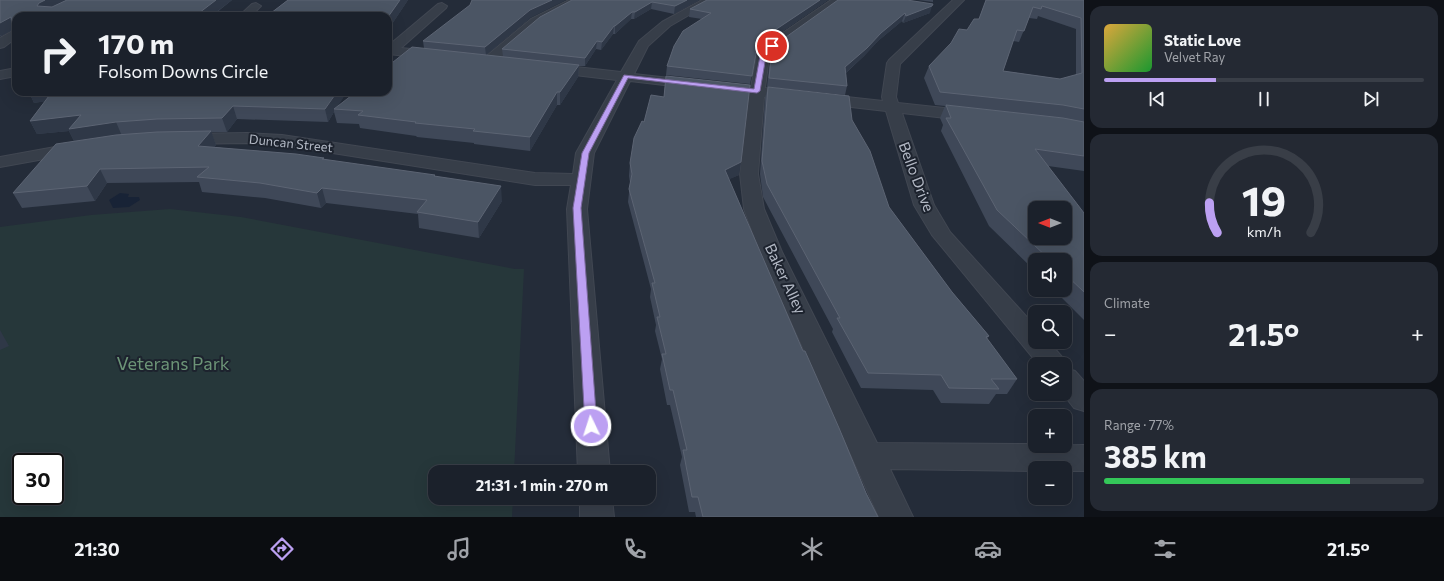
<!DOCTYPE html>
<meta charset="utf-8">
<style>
body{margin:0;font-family:Commissioner,sans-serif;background:#242933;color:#f1f3f6;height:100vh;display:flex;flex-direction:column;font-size:15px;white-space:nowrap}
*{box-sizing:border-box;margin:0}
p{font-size:13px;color:#a0a3a9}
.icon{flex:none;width:22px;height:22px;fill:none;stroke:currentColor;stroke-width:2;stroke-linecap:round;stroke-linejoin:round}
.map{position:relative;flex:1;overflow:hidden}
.side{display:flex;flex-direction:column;gap:6px;padding:6px;background:#0f1218;width:360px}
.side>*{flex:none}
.banner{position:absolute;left:12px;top:12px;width:380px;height:84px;border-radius:12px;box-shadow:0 4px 16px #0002,0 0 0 1px #393e47;background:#1b212b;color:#f1f3f6;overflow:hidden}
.needle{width:26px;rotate:270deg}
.tools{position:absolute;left:1028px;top:201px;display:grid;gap:8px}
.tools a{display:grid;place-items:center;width:44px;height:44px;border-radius:8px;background:#1b212b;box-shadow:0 4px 16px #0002,0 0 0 1px #393e47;font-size:20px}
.speed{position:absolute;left:12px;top:453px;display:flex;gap:8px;font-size:20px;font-weight:700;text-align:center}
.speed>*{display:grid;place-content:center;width:52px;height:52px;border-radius:50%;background:#1b212b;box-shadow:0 4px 16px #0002,0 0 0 1px #393e47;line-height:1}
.speed .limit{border:2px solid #111;border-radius:6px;background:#fff;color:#111}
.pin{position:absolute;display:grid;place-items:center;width:34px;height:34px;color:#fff;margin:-17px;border:2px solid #fff;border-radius:50%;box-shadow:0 1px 4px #0007}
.me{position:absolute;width:44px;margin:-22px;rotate:356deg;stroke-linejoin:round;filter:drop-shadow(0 0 3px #0008)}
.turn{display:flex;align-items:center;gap:14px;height:84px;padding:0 20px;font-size:18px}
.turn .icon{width:52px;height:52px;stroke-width:2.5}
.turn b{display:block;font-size:28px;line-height:34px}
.big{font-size:30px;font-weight:700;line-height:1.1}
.side .tile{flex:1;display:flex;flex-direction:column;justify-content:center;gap:6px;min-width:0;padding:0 14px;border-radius:12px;background:#242933}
.side .dial{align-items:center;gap:0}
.dial svg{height:104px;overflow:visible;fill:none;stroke:#393e47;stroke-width:7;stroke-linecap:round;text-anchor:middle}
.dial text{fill:#f1f3f6;stroke:none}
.song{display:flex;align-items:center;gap:12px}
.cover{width:48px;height:48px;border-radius:6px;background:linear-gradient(135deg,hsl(40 70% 55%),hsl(130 70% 35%))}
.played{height:4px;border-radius:2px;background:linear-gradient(90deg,#bca0f2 35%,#393e47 35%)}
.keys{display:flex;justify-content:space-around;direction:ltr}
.heat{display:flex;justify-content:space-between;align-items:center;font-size:22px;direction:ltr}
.charge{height:6px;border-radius:3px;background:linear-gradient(90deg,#34c759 77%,#393e47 0)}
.trip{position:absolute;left:428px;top:465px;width:228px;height:40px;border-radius:12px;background:#1b212b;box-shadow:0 4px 16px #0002,0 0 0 1px #393e47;font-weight:700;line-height:40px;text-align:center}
.tabs{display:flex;height:64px;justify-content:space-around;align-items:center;background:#0b0d11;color:#a0a3a9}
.tabs .icon{width:28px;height:28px}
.tabs .selected{color:#bca0f2}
.tabs b{font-size:18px;color:#f1f3f6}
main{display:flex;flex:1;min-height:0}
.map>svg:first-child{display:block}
</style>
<main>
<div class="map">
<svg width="1084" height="517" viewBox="0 0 1084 517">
<rect width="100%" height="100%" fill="#242c39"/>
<!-- green -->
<path fill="#26373a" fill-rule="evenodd" d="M170,209L241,217L515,269H524L514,472H435V498H513L512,517H0V227L91,215ZM21,462H55V496H21Z"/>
<!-- water -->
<path fill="#182336" d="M120,193L129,194L128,197H139L140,200L129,207L113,208L109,200Z"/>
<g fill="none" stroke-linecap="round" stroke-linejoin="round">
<!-- minor casing -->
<g stroke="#414752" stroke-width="2">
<path id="minor" d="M569,0H582L539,23L494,64H484L482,61L484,58L531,19Z
M702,0H715L670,26L648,46L634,74L751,87L757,56L768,43L831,0H843L776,49L769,57L765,88L883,101L882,97L887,63L889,60L953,0H964L900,64L896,97L898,103L972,111L977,113L980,116L977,119L972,121L902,113L934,205L950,232L1035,326V342H1049L1062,357L1066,364L1065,366V364H1038L932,235L914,205L886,111L764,97L758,174L764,209L782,252L877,443L1035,444V446L1084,445V471H1065V468H1035V471L890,469L913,517H879L760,252L744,209L740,174L749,95L630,81L594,153L587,209L610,472H578L567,209L571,185H535L282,145L247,143L183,144L177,143L175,139L177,135L183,134L247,133L282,135L535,173L573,174L576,153L617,80L549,72L544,71L542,68L544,65L549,64L621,72L639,41L662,22Z
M256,3L261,6L251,16H239L252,4Z
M442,3L447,6L446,8L401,48L440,52L441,55L440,58L435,59L388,54V46L438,4Z
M16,29V38L4,47L0,48V38Z
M16,68V76L0,79V71Z
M77,143L83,144L85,148L83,152L0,167V157Z
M1065,368L1075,371L1084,381V411L1074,408L1063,394H1065Z
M580,498H612L614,517H580Z"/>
</g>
<!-- minor -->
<use href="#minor" fill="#373e49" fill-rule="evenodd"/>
</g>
<!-- wall -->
<path fill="#3f4858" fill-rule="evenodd" d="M0,0H232L216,13H271L288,0H408L388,30L16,16V33L14,29L1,36H0Z
M572,0H699L674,14L651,9L634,19H631L615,34H613L601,50L596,49L585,66H579L578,77L560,105H557L530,151L474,144V143L417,137L416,136L360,128L359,124L337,123L334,112L328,122L237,119L227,132H211L216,145L214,147L324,158V160L435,176L502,201L479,238L419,228L418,214L326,203L321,208L265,198L202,192L199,182L107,183L95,201L22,208L13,193L74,141L69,131L37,134L30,121L45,101L34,103L29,92L338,106L424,48L423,41L530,18L486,55L503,57L502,49Z
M707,0H828L767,42L756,56L750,84L666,75L667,66L702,19L689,17L690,9Z
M838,0L930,13L903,23L902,21L878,41L864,56L846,73L847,86L845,95L768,87L852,120L889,207L952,292L989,336L987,339L1017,379L1007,394H996L989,404L941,403L933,390L861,388L832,332L833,329L763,197L760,174L765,98L768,87H767L770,58L772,49Z
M918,0H933V2Z
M986,0H1084V171L1048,166L1084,213V320L1054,290H1065V260H1035V271L989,226L941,131L943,125L940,118L945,106L935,105L924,78L929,66L979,19ZM1038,16L1076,29V75L1060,79L1003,71L1013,41L1019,42L1029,18L1037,19Z
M666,76L739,175L729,179L803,351L866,493L878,517H696L695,512H689L680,465L682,457L670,405H667L660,369L662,359L655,331L656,325L650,297L651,289L628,202L630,183L629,176L630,163L644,122L664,97Z"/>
<!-- shaded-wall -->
<path fill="#2f3847" d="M45,0H69L43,13L37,6L39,3Z
M216,0H232L211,16L199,13Z
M400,0H408L388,30V17Z
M552,0H566L530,18L486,55L485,47L530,10Z
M687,0H699L674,14L675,6Z
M820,0H828L767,42L756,56L757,48L769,34Z
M652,2L651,9L634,19L635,12Z
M932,6L930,13L903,23L906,16Z
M632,12L631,19L615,34V26Z
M905,13L902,21L878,41L864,56L842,76L845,67L881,33Z
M11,17L12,25L14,29L1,36L0,35V23Z
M614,26L613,34L601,50L602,42Z
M597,41L596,49L585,66V58Z
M579,65L578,77L560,105V92Z
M29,92H59L62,99L34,103Z
M337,92H347L336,109H334V112L328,122L325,109Z
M557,92V105L530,151V137Z
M233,106L237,119L227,132L222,118Z
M81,115L116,122L122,136L75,143L69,131L37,134L30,121Z
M211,131L216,145L203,160L198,146Z
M741,162L739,175L723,182L725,170Z
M100,169L107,183L95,201L87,186Z
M501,186L502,201L479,238L478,222Z
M322,188L326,203L321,208L317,193Z
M0,330L9,346L0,350Z"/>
<!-- building -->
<path fill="#4b5564" stroke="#5c6473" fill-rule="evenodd" d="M0,0H45L39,3L37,6L52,7L67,0H216L199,13H271L288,0H400L388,17V16H16V25H12L11,17L0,23Z
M472,0H552L530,10L485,47L423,41L470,5Z
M572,0H687L675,6L652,2L635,12H632L615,26H614L602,42L597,41L585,58L502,49L540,17Z
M707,0H820L769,34L757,48L752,76L667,66L674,46L683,31L711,13L690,9Z
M838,0H907L933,4L932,6L906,16L905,13L881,33L867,48L845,67L847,86L769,78L772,49L779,42Z
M986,0H1084V109L1063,105L940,92L929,66L951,43L959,29L967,30L974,19H979ZM1042,6L1081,18L1082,73L1060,79L1003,71L1017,30L1024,31L1033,7L1041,9Z
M412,47L579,65L560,92H557L530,137L473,131L475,129L415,123L416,122L358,115L363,111L334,109L356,92H388V66Z
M666,76L750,85L741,162L725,170L803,351H805L839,428L866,493L878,517H703L698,497H692L683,450H687L673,390H670L662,354H666L657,317H660L652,283H655L629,189L632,174L630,163L634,138L642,121L644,122L651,95L664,97Z
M768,87L849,96L852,120L870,151L889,207L952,292L989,336L986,337L1017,379H991L999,389L949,388L941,375L868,373L837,318H840L767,184L762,161Z
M52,92H337L325,109L233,106L222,118L157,119L116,122L69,129L81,115L30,121Z
M946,105L1063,118L1084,122V156L1035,149L1084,213V292L1065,274V260H1050L997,210L946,118H951ZM1035,208H1065V238H1035Z
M211,131L198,146L296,154L324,158L322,159L435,175L434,176L501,186L478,222L417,212L427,200L322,188L317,193L260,183L197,177L209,167L100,169L87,186L13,193L56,144L116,135L157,132Z"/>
<!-- route -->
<path fill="#bca0f2" stroke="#7a689d" d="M770,45L774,46L766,56L760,91L757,93L628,78L589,153L581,208L597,426L596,429L591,430L587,429L585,426L573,208L582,153L624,75L754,89L760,56Z"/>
<g text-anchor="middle" stroke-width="4" stroke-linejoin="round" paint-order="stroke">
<!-- far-street labels -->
<g font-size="13" fill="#b3b9c5" stroke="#1d232e">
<text transform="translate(291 143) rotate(6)" y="5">Duncan Street</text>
</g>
<!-- street labels -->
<g font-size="15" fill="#b3b9c5" stroke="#1d232e">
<text transform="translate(916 177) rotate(69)" y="5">Bello Drive</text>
<text transform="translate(785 279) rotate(65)" y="5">Baker Alley</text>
</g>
<!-- near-park labels -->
<g font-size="18" fill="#6c9477" stroke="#1d232e">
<text x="173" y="370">Veterans Park</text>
</g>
</g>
</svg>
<div class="tools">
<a><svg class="needle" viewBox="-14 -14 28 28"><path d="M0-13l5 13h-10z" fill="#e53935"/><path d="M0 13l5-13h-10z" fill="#a0a3a9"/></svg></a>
<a><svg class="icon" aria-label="sound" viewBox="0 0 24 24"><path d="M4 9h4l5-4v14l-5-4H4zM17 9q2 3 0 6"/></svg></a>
<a><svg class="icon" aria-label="search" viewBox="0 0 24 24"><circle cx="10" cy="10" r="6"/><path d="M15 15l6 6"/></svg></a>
<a><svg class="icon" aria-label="layers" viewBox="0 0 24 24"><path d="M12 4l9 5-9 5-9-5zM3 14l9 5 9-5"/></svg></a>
<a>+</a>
<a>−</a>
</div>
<div class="speed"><div class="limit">30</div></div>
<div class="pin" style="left:772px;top:46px;background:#d93025"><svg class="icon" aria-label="arrive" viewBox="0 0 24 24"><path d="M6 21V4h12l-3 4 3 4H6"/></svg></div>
<svg class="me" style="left:591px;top:426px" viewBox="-20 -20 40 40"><circle r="17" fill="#bca0f2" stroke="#fff" stroke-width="3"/><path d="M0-11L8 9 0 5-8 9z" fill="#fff"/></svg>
<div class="trip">21:31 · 1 min · 270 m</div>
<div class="banner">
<div class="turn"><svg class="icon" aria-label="right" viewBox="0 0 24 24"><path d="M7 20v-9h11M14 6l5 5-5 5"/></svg><div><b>170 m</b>Folsom Downs Circle</div></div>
</div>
</div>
<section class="side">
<div class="tile">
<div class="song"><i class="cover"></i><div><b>Static Love</b><p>Velvet Ray</p></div></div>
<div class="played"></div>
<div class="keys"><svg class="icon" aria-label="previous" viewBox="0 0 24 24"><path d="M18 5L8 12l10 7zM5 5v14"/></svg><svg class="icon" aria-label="pause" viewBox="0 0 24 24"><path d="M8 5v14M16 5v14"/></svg><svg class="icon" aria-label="next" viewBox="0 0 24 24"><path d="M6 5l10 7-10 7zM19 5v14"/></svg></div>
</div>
<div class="tile dial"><svg viewBox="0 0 100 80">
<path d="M14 69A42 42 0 1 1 86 69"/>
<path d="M14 69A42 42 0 0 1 8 46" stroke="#bca0f2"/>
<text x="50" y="56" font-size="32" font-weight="700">19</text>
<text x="50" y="72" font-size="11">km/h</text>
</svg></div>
<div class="tile"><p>Climate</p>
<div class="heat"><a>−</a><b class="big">21.5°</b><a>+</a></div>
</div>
<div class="tile"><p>Range · 77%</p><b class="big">385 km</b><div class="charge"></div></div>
</section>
</main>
<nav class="tabs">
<b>21:30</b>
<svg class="icon selected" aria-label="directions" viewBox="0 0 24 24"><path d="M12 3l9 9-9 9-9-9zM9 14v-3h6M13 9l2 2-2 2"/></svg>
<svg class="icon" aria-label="music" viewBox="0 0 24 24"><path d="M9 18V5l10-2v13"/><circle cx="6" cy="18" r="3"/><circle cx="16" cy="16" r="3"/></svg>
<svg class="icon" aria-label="phone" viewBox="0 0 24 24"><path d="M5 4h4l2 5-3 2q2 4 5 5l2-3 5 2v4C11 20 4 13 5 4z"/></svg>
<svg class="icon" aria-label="climate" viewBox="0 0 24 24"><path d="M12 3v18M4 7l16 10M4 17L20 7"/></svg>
<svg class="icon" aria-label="car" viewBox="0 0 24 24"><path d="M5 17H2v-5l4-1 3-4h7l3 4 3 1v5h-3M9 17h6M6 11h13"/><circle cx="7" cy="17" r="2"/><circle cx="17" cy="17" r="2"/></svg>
<svg class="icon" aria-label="filters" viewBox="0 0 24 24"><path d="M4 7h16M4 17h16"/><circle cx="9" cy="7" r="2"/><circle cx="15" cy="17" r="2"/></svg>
<b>21.5°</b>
</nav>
